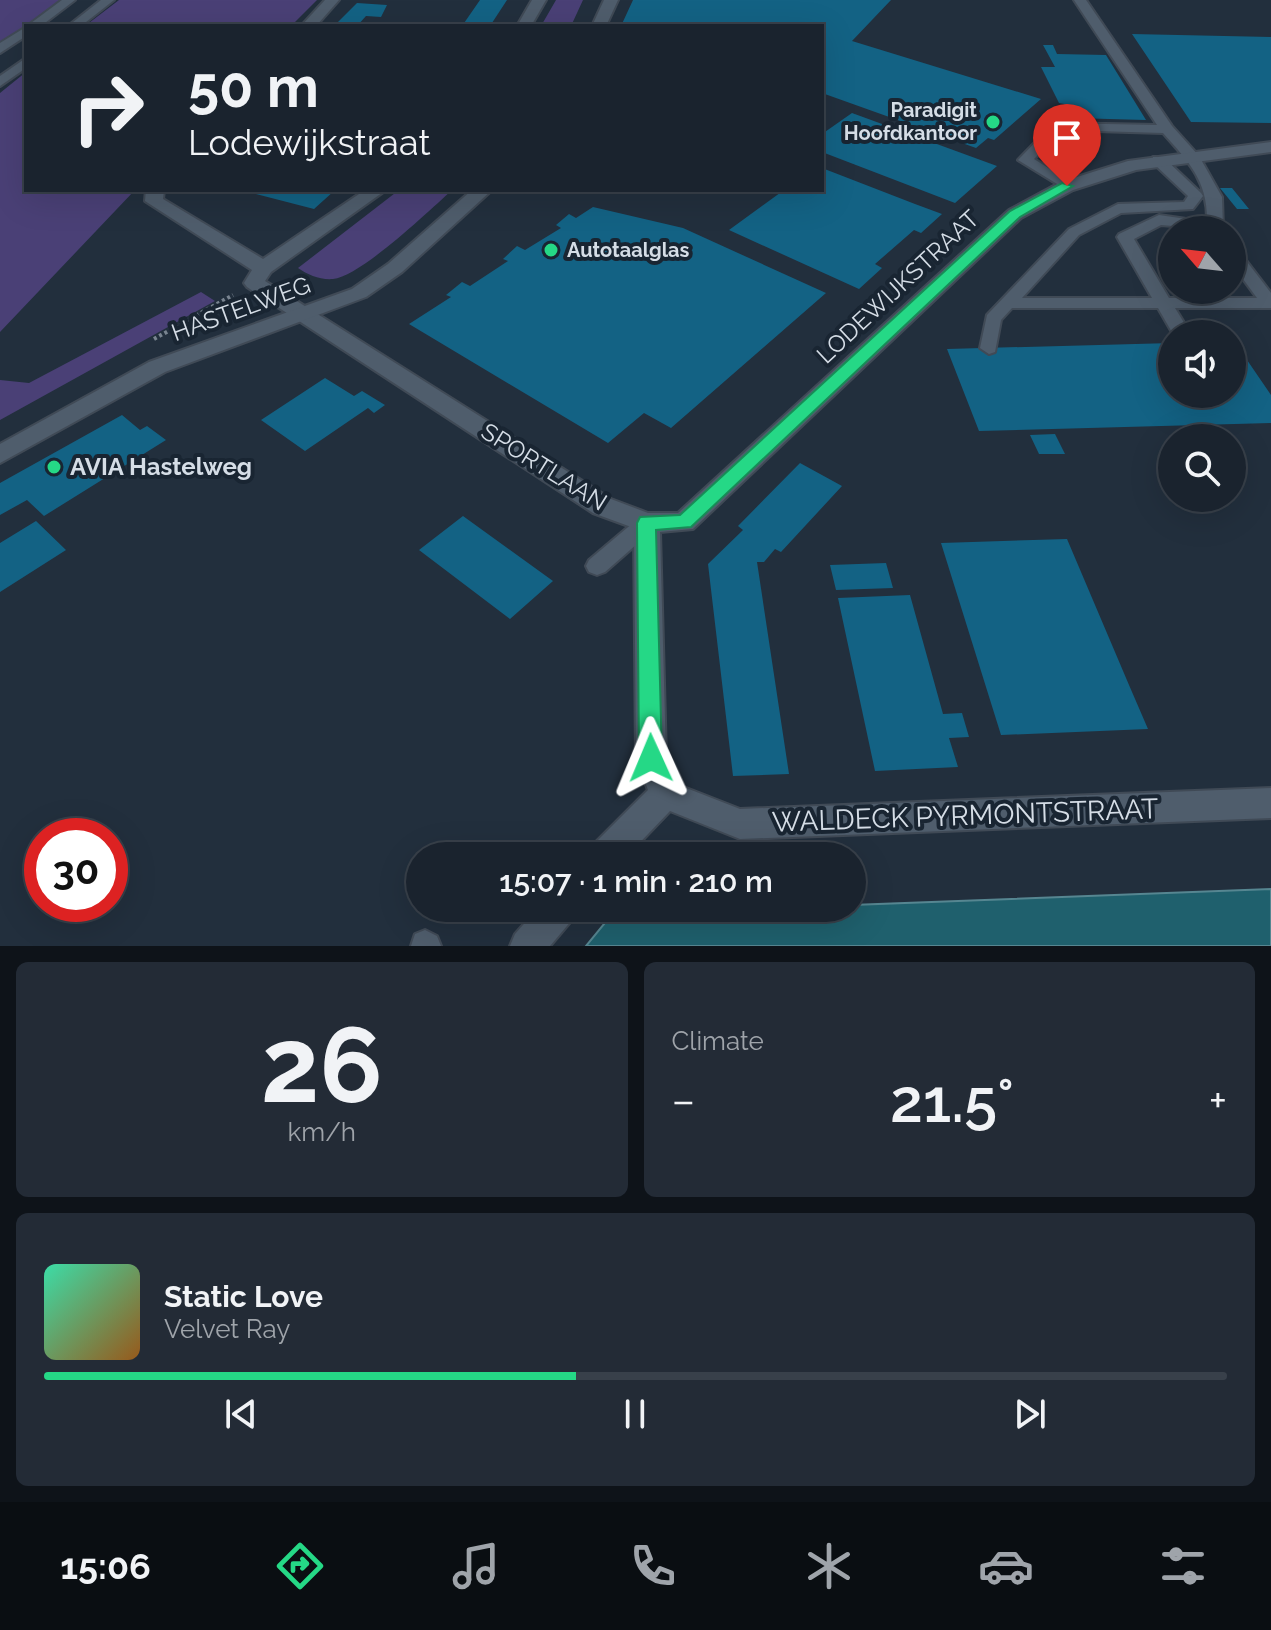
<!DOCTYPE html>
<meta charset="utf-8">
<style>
body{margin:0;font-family:Raleway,sans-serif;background:#232b36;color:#f1f3f6;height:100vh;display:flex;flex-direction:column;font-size:30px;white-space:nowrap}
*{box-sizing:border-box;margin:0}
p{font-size:26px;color:#9fa4aa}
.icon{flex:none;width:44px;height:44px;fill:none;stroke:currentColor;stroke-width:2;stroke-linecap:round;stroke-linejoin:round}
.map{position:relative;height:946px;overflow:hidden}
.details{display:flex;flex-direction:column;gap:16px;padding:16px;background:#0e1319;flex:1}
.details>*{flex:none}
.hud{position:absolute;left:24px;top:24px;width:800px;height:168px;border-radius:0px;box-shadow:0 8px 32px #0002,0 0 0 2px #38404a;background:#1a232e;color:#f1f3f6;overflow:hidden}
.needle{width:52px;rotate:298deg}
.tools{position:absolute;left:1158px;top:216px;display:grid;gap:16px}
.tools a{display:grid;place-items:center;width:88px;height:88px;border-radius:50%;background:#1a232e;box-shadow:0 8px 32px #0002,0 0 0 2px #38404a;font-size:40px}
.speed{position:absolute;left:24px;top:818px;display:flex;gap:16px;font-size:40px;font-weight:700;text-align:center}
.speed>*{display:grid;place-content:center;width:104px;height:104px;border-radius:50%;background:#1a232e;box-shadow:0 8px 32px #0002,0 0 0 2px #38404a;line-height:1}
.speed .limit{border:12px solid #d22;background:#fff;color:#111}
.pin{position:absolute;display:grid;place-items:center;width:68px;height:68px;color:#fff;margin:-82px -34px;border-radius:50% 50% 50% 0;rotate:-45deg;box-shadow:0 0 8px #0007}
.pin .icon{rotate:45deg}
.me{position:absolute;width:88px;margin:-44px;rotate:359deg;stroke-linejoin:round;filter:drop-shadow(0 0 6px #0008)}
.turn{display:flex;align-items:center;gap:28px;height:168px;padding:0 32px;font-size:36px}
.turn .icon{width:104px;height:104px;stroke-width:2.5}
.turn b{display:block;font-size:56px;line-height:68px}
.big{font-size:60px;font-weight:600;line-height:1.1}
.details .widget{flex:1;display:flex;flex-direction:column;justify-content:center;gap:12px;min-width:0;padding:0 28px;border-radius:12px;background:#232b36}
.details .dial{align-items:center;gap:0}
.dial b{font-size:104px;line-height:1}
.song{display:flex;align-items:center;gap:24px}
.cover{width:96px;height:96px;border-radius:12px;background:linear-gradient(135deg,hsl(160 70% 55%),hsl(30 70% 35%))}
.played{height:8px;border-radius:4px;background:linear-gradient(90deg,#25d886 45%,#38404a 45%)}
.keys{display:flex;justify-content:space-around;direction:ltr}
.heat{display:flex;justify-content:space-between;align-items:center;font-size:44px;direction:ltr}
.details .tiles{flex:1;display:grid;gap:16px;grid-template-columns:1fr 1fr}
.widget:last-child{grid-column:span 2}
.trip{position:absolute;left:406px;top:842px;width:460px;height:80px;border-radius:40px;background:#1a232e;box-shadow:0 8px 32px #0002,0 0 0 2px #38404a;font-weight:600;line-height:80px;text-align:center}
.tabs{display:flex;height:128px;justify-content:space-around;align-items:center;background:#0a0e12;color:#9fa4aa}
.tabs .icon{width:56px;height:56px}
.tabs .selected{color:#25d886}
.tabs b{font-size:36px;color:#f1f3f6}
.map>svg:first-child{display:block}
</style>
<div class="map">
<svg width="1271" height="946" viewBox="0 0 1271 946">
<rect width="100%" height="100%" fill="#222f3d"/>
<!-- green -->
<path fill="#4a4076" d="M0,0H62L0,44Z
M119,0H317L291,26H85Z
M556,0H583L571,26H541Z
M26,72V190H135L0,332V93Z
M399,190H452C429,211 361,276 333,279C320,280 308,275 298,268Z
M201,292L215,301L0,420V380L29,383Z"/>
<!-- water -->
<path fill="#1f606d" stroke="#568691" stroke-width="2" d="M1271,889V946H586L613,913L852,908V905Z"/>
<!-- building -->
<path fill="#136284" d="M480,0H507L490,26H462Z
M633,0H891L852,41L1041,99L994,140L988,138L976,148L822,93V26H621Z
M357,3L387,5L381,17L366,16L357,26H334Z
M1132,34L1271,37V123L1191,122Z
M1043,45H1053L1057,54L1106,55L1146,120L1072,118L1064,104L1059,103L1041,67H1055Z
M852,113L997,166L955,203L822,152V134Z
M822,168L915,204L942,214L921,233L914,230L875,264L882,268L859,289L729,230L784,190H822Z
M1220,188H1232L1249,209H1237Z
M240,190H330L334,191L314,209Z
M593,207L683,228L826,293L671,428L644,413L608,443L409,324L451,297L446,295L462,282L470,286L508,261L503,259L517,246L525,250L561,228L556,225L569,214L576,218Z
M1232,338L1271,395V423L979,431L947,349L1172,343V394H1232Z
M325,378L354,396L362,391L385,405L374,413L368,408L305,451L261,420Z
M122,415L140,430L147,426L166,440L44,516L27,500L0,515V483Z
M1055,434L1065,454H1039L1030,435Z
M800,463L842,486L781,552L775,549L764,562H757L789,774L733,776L708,564L743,530L738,526Z
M463,516L553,581L510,619L419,550Z
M36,521L66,550L0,592V543Z
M1067,539L1129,685L1148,729L1001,735L941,543Z
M886,563L893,588L836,590L830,565Z
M910,595L943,714L962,713L969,737L949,738L958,767L875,771L838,598Z"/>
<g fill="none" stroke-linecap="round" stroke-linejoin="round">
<!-- lane casing -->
<g stroke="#404a56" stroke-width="4">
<path id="lane" d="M62,0H75L41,26H27Z
M101,0H114L81,26H68Z
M1074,0H1086L1172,126L1199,156L1222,197L1223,230L1161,225L1134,239L1169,298H1257L1232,264V248L1238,250L1271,293V308H1175L1191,334H1173L1158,308H1012L1001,320L995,352L989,354L980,348L987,315L1069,229L1118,204L1184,202L1188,196L1153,163V157H1163L1201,193L1203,196L1193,209L1121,213L1079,235L1022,298H1152L1117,237L1119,234L1159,215L1207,222C1208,181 1189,162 1163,133L1063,130L1034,159L1072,183L1074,186L1067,190L1018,160L1054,123L1157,125Z
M26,27V36L0,53V43Z
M26,58V68L0,86V76Z
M647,515L654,517L657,523L654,529L605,572L597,575L589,572L586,566L589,560L640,517Z
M425,930L437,936L441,946H411L415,934Z"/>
</g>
<!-- street casing -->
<g stroke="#404a56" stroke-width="4">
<path id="street" d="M325,0H339L316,26H301Z
M532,0H546L531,26H517Z
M1271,142V152L1136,170L1073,190L1021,218L693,529L660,532L666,758L676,784L740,809L1271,788V818L740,839L670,811L627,856H589L593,845L648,790L636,758L634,528L593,513L247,287L244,283L252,270L145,201L146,190H164L163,199L263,259L365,190H386L271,272L265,281L611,499L648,513H678L1009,210L1061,182L1128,161Z
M538,908H577L572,920L550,946H510L515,934Z"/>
</g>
<!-- secondary casing -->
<g stroke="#404a56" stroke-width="4">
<path id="secondary" d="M604,0H618L606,26H592Z
M472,190H492L402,272L366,297L165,372L0,463V444L149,362L352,289L388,264Z"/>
</g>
<!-- path -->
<path stroke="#798490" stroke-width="4" stroke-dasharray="3 3" stroke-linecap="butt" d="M154,339L233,295"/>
<!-- lane -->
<use href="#lane" fill="#4f5d6c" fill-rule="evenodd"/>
<!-- street -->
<use href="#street" fill="#4f5d6c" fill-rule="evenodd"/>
<!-- secondary -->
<use href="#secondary" fill="#4f5d6c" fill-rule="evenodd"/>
</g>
<!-- route -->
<path fill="#25d886" stroke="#188c57" stroke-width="2" d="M1062,183L1073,186L1020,217L691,527L656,530L662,758L659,766L651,769L642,766L639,758L637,523L640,517L680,515L1010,211Z"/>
<!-- markers -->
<g fill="#25d886" stroke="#192532" stroke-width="3">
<circle cx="993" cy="122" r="8"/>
<circle cx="551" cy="250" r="8"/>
<circle cx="54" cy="467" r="8"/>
</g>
<g text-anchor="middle" stroke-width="8" stroke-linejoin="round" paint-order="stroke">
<!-- far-poi labels -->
<g font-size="20" font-weight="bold" fill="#d5dde6" stroke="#192532" text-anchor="end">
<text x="977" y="117">Paradigit<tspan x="977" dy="23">Hoofdkantoor</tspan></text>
<text x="567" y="257" text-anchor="start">Autotaalglas</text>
</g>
<!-- street labels -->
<g font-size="24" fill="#d5dde6" stroke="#192532">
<text transform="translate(898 287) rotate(-43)" y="8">LODEWIJKSTRAAT</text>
<text transform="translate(241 309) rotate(-20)" y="8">HASTELWEG</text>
<text transform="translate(544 467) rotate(32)" y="8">SPORTLAAN</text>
</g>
<!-- poi labels -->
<g font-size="24" font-weight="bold" fill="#d5dde6" stroke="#192532" text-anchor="start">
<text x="70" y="475">AVIA Hastelweg</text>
</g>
<!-- near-street labels -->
<g font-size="28" fill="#d5dde6" stroke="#192532">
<text transform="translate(965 815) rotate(-2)" y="10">WALDECK PYRMONTSTRAAT</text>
</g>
</g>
</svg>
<div class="tools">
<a><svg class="needle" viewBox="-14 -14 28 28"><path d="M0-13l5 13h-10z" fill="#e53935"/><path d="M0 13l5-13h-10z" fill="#9fa4aa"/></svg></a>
<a><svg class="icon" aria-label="sound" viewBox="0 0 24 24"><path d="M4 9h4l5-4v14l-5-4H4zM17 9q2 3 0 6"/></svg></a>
<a><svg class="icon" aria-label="search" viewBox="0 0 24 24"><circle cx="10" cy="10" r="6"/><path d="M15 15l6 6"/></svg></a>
</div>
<div class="speed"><div class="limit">30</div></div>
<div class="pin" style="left:1067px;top:186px;background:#d93025"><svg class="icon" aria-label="arrive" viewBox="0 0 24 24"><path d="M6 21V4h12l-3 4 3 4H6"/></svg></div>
<svg class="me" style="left:651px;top:758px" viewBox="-20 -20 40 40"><path d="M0-17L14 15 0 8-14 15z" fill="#25d886" stroke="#fff" stroke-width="4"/></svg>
<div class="trip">15:07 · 1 min · 210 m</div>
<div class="hud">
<div class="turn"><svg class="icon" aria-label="right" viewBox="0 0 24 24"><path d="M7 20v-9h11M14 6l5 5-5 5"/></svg><div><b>50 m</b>Lodewijkstraat</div></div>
</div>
</div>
<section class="details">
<div class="tiles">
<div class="widget dial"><b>26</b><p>km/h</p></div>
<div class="widget"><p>Climate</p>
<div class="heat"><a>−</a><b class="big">21.5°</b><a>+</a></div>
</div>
<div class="widget">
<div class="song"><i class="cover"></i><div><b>Static Love</b><p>Velvet Ray</p></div></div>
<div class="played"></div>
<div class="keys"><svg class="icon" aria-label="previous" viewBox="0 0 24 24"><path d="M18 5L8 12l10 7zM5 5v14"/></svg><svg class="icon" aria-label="pause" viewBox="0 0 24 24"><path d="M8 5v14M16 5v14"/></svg><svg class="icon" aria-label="next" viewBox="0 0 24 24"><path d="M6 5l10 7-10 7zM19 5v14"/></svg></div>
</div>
</div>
</section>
<nav class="tabs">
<b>15:06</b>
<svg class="icon selected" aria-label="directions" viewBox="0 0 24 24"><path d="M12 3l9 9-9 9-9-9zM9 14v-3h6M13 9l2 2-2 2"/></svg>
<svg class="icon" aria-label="music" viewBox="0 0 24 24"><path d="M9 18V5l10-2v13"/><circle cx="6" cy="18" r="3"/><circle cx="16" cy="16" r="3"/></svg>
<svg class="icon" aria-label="phone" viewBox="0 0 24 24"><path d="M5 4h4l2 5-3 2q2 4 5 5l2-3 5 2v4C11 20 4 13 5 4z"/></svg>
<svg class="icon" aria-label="climate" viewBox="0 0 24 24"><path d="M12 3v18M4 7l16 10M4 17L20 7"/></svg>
<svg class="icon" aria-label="car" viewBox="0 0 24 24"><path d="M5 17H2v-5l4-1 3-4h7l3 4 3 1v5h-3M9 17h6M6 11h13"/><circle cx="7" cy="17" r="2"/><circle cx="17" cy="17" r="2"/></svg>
<svg class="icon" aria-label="filters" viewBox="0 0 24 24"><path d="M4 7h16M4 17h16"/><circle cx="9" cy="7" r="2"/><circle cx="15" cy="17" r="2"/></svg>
</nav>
